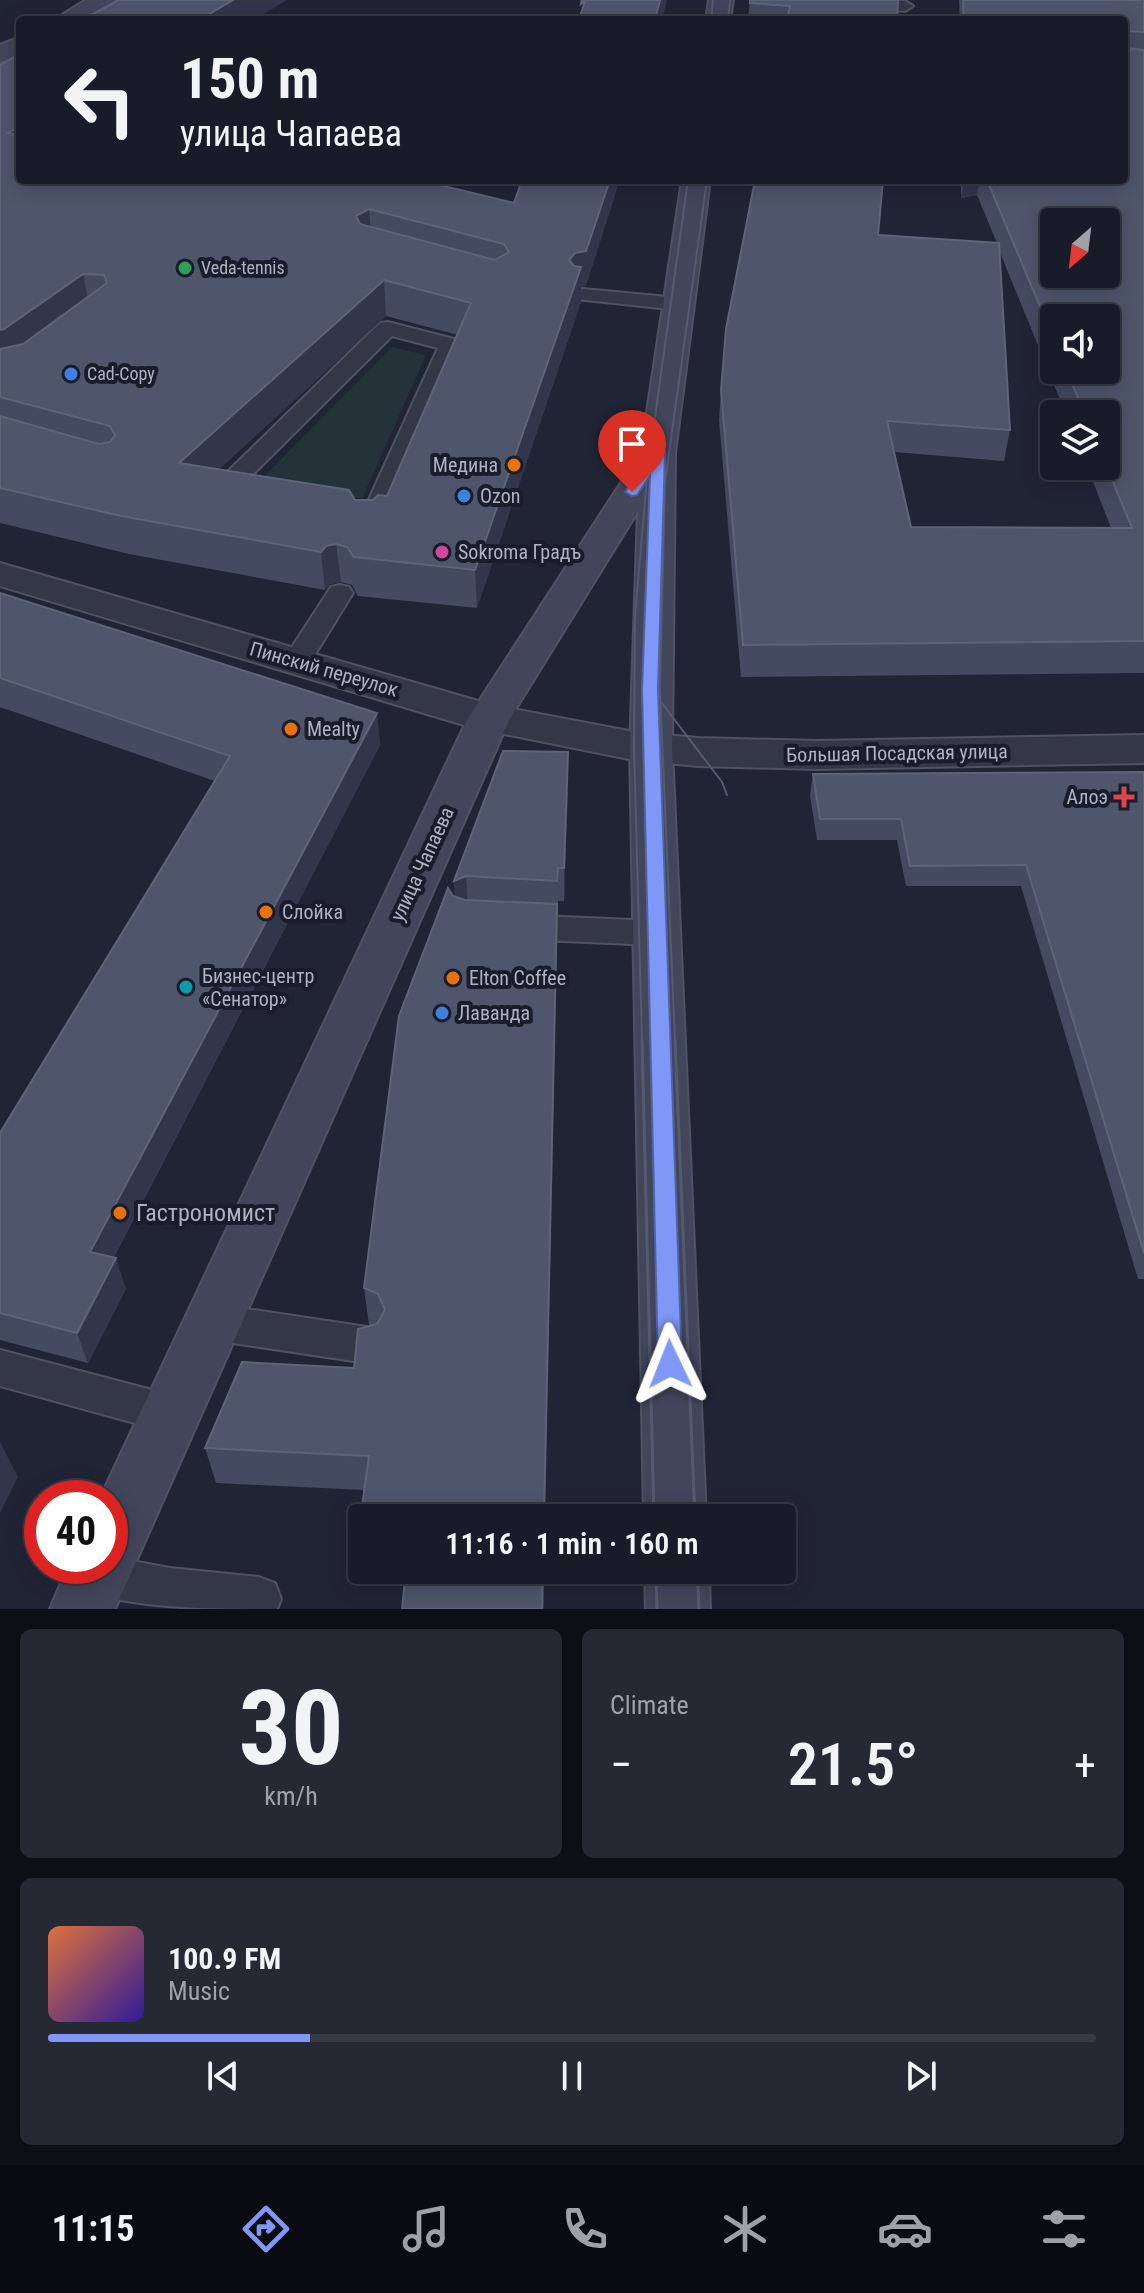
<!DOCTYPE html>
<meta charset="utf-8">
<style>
body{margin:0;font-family:"Roboto Condensed",sans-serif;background:#252934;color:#f1f3f6;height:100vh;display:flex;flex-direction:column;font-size:30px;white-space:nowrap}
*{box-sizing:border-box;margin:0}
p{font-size:26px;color:#9fa1a8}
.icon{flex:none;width:44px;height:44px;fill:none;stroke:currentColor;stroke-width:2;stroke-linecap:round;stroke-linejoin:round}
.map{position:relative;height:1609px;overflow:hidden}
.sheet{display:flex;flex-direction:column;gap:20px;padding:20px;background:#0d0f16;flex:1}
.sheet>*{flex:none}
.hud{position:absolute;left:16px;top:16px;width:1112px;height:168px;border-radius:8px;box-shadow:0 4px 20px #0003,0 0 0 2px #363a45;background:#181c28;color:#f1f3f6;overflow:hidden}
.needle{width:52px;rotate:208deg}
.controls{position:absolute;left:1040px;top:208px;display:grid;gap:16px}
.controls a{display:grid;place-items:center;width:80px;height:80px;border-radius:8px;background:#181c28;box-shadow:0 4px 20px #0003,0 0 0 2px #363a45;font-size:40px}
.speed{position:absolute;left:24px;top:1480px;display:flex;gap:16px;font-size:40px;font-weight:700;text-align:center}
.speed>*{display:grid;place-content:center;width:104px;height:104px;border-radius:50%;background:#181c28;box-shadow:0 4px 20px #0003,0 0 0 2px #363a45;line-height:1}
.speed .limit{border:12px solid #d22;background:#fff;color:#111}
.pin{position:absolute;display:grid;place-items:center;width:68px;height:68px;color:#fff;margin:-82px -34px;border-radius:50% 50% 50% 0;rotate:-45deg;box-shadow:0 0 8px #0007}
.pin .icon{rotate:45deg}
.me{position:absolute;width:88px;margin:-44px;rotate:358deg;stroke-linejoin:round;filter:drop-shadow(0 0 6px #0008)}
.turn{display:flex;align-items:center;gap:28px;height:168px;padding:0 32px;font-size:36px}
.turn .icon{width:104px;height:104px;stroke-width:2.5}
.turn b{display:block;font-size:56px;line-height:68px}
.big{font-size:60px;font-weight:600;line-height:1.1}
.sheet .widget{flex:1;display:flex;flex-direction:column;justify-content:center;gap:12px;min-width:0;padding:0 28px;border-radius:12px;background:#252934}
.sheet .dial{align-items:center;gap:0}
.dial b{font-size:104px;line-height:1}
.song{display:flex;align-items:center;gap:24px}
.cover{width:96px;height:96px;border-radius:12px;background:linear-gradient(135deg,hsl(20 70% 55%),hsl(250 70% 35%))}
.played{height:8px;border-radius:4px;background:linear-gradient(90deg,#7f98f7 25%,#363a45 25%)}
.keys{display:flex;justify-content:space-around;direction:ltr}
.heat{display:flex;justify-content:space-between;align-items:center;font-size:44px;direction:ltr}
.sheet .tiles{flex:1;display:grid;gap:20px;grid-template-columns:1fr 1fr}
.widget:last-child{grid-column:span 2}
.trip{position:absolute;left:348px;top:1504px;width:448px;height:80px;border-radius:8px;background:#181c28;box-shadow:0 4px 20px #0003,0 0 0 2px #363a45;font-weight:600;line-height:80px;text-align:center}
.tab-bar{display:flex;height:128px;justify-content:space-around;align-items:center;background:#0a0b10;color:#9fa1a8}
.tab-bar .icon{width:56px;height:56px}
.tab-bar .selected{color:#7f98f7}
.tab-bar b{font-size:36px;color:#f1f3f6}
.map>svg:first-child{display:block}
</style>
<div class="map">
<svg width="1144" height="1609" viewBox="0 0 1144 1609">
<rect width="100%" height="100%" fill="#202536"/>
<!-- green -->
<path fill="#233339" d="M392,347L426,355L362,499L261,480Z"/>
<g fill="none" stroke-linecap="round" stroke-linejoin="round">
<!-- lane casing -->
<g stroke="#4e5262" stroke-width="4">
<path id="lane" d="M861,1H905L913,6L905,11L875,9L872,18L866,20L858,15Z
M583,289L679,298L690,304L679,310L576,299L572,295L576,291Z
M388,322L458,340L461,345L377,535H359L355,530L438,348L392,336L237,490L242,496L239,501L230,503L210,499L207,494L210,489L380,323Z
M340,585L349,587L353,593L311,661L307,667L297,670L287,667L283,661L327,593L331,587Z
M517,915L655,921L666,924L671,933L666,942L655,945L517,939L506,935L501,927L506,919Z
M213,1304L367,1327L381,1332L387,1345L381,1358L367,1363L213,1340L199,1335L193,1322L199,1309Z
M0,1350L171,1395L185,1400L191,1414L185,1428L171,1433L0,1386Z
M110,1557L170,1568L259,1577L275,1583L281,1599L277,1609C213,1609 142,1609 82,1591L75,1576L79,1566H110Z"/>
</g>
<!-- street casing -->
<g stroke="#4e5262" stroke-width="4">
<path id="street" d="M0,563L492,705L634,732L698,738L817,741L1144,735V763L817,769L698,766L634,760L474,728L0,586Z"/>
</g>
<!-- secondary casing -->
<g stroke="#4e5262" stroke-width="4">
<path id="secondary" d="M86,0H115L84,20H54Z
M709,0H733L730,20H706Z
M20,37V54L0,62V45Z
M682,180H710L675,453L672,748L706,1518H644L630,748L638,511L510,718L115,1609H50L68,1566H110V1498H100L468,718L641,452Z
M645,1570H709L710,1609H646Z"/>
</g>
<!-- lane -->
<use href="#lane" fill="#333847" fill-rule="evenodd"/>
<!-- street -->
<use href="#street" fill="#333847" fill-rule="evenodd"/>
<!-- secondary -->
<use href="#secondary" fill="#41465a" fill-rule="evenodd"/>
<!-- tram-far1 -->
<path stroke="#555b6e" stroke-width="2" d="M711,20L713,0
M728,20L730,0
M661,702L722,782L727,795
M642,1042L634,746L635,615L648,467L688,180
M675,1042L660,690L665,482L707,180"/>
<!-- tram -->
<path stroke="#555b6e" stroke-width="3" d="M642,1040L654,1518
M675,1040L695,1518
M656,1570L657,1609
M697,1570L699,1609"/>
</g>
<!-- wall -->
<path fill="#444a5f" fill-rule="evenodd" d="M750,0L897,20H748Z
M959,0H1144V673L741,677L719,420L721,390L878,235L997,243L977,195L961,198V180H1124V20H960ZM999,250L1066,414H1106V466H1087L1111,528L911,527L894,452L1004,461L1010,430ZM1054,318L1106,370H1054Z
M0,65L20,180H419L586,286L581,287V302L477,608L358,596L352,585L341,582L330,584L325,590L129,554L0,523ZM386,316L458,335L387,496L373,500H355L219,469Z
M0,593L377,713L380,745L114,1257L126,1289L88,1363L0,1340V1133L215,781L0,707Z
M1144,772V1279H1138L1021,886H906L897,840H817L810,795L813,774Z
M568,784L564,901H558L557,943L362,1518V1528L360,1520L364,1490L216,1483L205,1448L354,1368L372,1326L369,1325L364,1288L455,896L454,881Z"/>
<!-- shaded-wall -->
<path fill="#31364a" d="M233,0H287L254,20H199Z
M660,0H667L662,20H655Z
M20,126V163L8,133Z
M610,180H620L586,286L581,287V302L477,608L475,570L569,260L575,253Z
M964,180H980L977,195L961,198Z
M369,209L372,243L356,216Z
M83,274L90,310L0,369V330Z
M384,280L386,316L186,500L179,463Z
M336,544L341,582L330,584L325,590L321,552L326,546Z
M377,713L380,745L100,1283L90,1252Z
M568,752V784L564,901V868Z
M466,876L468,909L456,913L454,881Z
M557,904V943L545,1518H544Z
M116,1258L126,1289L88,1363L77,1333Z
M0,1442L18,1477L0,1513Z
M543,1570H544V1609H542Z"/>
<!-- building -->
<path fill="#4f556a" stroke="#5e6478" stroke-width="2" fill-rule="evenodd" d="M119,0H233L199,20H82Z
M582,0H660L655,20H579L585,1L581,4Z
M750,0H898L897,20H787L790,6L750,3Z
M963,0H1144V32L1127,31V48L1144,50V641L743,645L721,390L726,329L755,180H883L878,235L999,243L1010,430L887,421L911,527L1132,528L1106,465V414H1085L1066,370H1106V318H1054V340L987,180H1124V20H964ZM1054,222H1106V274H1054Z
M20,54V126L8,133L20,135V180H419L514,203L522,180H610L586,251L575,253L569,260L574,266L581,267L475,570L354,557L347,547L336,544L326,546L321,552L121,516L0,488V416L99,444L110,442L115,435L110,426L0,397V349L23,344L107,283L104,275L83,274L4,329L0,330V65ZM369,209L504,244L509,252L495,260L360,224L356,216ZM384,280L471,303L387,496L378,495L373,500H355L349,490L179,463Z
M0,593L377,713L90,1252L116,1258L77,1333L0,1313V1133L230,756L0,678Z
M503,751L568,752L564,868H558L557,881L466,876L454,881Z
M1144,772V1253L1026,865L910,866L901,819H820L813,774Z
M448,888L453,896L465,900L557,904L544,1518H362V1520H360L369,1456L205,1448L242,1362L354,1368L358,1329L377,1324L385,1310L378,1294L364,1288L399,1016Z
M406,1570H543L542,1609H402Z"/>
<!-- route -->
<path fill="#7f98f7" stroke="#5363a1" stroke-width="2" d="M658,447L665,452L658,690L682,1364L678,1372L670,1375L661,1372L658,1364L642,690L650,476L637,495L632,496L625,492L653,449Z"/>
<!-- markers -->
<circle fill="#2e9e5b" stroke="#191d2b" stroke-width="3" cx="185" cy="268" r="8"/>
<g fill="#3f7fe0" stroke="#191d2b" stroke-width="3">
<circle cx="71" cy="374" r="8"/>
<circle cx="464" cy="496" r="8"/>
<circle cx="442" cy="1013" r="8"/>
</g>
<g fill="#e8710a" stroke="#191d2b" stroke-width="3">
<circle cx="514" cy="465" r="8"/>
<circle cx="291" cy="729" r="8"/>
<circle cx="266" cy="912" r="8"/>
<circle cx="453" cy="978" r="8"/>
<circle cx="120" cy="1213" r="8"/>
</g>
<circle fill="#d1479c" stroke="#191d2b" stroke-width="3" cx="442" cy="552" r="8"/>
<path fill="#e0444e" stroke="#191d2b" stroke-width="3" d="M1120 785h8v8h8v8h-8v8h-8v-8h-8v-8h8z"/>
<circle fill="#0f9aa8" stroke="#191d2b" stroke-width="3" cx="186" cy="987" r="8"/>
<g text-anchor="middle" stroke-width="8" stroke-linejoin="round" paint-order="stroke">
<!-- far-poi labels -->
<g font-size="18" fill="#adb2c4" stroke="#191d2b" text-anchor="start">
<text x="201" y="274">Veda-tennis</text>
<text x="87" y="380">Cad-Copy</text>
</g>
<!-- poi labels -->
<g font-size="20" fill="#adb2c4" stroke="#191d2b" text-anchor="start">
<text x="498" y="472" text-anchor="end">Медина</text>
<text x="480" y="503">Ozon</text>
<text x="458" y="559">Sokroma Градъ</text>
<text x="307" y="736">Mealty</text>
<text x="1108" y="804" text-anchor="end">Алоэ</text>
<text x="282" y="919">Слойка</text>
<text x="202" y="983">Бизнес-центр<tspan x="202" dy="23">«Сенатор»</tspan></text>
<text x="469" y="985">Elton Coffee</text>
<text x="458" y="1020">Лаванда</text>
</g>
<!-- street labels -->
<g font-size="20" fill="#adb2c4" stroke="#191d2b">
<text transform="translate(324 669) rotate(16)" y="7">Пинский переулок</text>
<text transform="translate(897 753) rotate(-1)" y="7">Большая Посадская улица</text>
<text transform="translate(422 864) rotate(-65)" y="7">улица Чапаева</text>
</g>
<!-- near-poi labels -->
<g font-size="24" fill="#adb2c4" stroke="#191d2b" text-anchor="start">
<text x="136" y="1221">Гастрономист</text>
</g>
</g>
</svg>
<div class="controls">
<a><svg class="needle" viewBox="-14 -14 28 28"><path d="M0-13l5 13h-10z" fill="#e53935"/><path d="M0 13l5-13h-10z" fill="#9fa1a8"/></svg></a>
<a><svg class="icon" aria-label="sound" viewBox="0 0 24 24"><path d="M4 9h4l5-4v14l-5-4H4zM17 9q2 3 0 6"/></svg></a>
<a><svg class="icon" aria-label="layers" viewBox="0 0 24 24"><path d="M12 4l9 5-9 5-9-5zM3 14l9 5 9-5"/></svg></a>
</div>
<div class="speed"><div class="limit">40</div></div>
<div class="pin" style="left:632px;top:492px;background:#d93025"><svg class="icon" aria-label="arrive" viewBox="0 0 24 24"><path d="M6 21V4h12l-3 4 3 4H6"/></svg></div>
<svg class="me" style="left:670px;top:1364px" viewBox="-20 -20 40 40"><path d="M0-17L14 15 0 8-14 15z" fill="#7f98f7" stroke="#fff" stroke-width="4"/></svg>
<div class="trip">11:16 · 1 min · 160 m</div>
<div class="hud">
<div class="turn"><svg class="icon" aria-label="left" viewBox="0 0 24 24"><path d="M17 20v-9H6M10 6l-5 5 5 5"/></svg><div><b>150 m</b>улица Чапаева</div></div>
</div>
</div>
<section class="sheet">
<div class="tiles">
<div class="widget dial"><b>30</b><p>km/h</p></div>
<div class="widget"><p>Climate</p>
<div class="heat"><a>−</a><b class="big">21.5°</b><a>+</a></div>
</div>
<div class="widget">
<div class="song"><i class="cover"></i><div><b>100.9 FM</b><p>Music</p></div></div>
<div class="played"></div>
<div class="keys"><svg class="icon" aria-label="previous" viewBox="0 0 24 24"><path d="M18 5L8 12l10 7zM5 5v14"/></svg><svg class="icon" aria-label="pause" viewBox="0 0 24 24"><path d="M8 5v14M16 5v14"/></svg><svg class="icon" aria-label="next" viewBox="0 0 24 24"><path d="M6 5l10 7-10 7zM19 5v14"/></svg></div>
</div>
</div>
</section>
<nav class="tab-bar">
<b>11:15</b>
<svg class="icon selected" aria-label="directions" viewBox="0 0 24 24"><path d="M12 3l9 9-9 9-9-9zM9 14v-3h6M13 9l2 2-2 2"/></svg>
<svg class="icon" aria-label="music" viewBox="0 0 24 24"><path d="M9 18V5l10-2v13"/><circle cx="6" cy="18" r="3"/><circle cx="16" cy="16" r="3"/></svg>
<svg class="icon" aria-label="phone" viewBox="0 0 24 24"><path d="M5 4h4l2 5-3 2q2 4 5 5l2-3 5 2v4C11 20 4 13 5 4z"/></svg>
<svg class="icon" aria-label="climate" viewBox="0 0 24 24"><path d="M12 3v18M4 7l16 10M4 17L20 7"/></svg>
<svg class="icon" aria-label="car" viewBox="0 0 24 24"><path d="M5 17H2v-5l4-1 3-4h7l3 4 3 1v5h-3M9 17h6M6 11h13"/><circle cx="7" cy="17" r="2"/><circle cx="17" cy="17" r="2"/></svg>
<svg class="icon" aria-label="filters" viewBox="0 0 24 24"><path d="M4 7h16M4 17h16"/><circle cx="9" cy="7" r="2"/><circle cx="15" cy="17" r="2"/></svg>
</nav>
